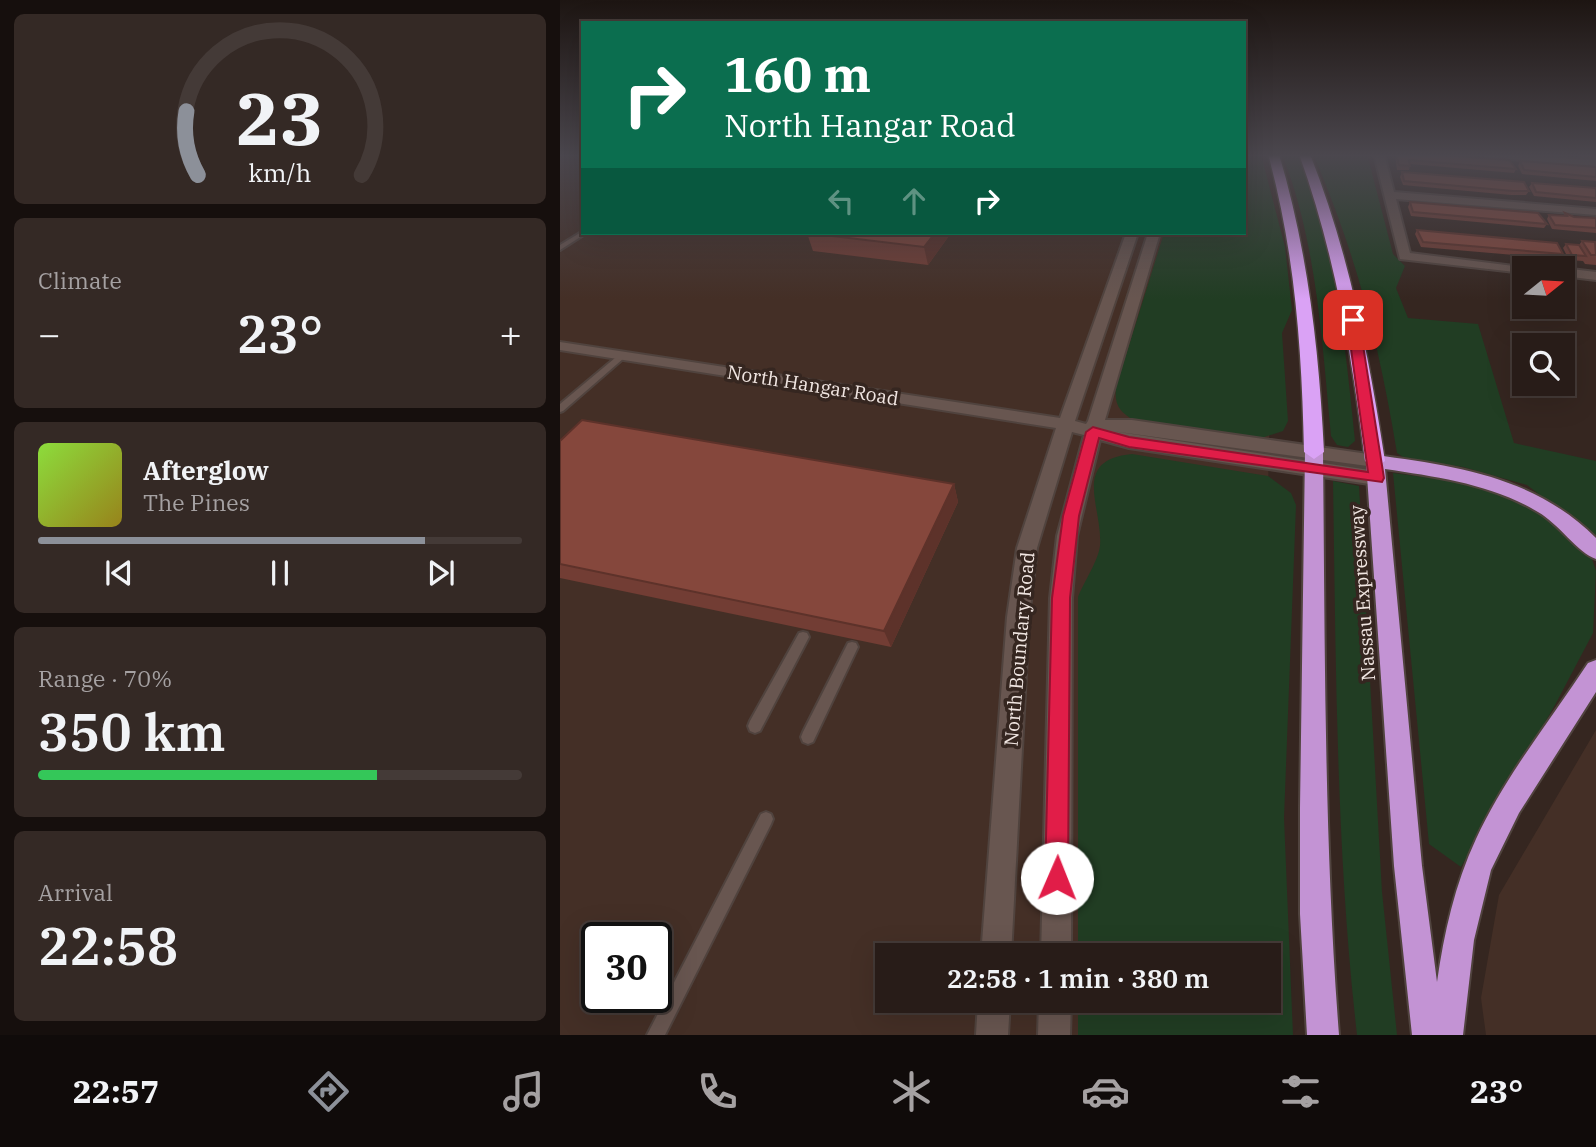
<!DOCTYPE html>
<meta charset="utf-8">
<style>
body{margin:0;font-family:"IBM Plex Serif",serif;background:#342925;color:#f1f3f6;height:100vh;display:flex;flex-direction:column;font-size:26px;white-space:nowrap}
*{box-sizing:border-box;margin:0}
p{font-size:23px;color:#a5a1a2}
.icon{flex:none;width:38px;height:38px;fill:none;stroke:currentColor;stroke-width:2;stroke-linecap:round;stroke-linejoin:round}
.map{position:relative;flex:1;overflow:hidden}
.details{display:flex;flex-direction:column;gap:14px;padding:14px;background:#160f0d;width:560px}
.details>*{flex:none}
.top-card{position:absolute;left:21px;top:21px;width:665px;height:214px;border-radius:0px;box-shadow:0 7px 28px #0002,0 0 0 2px #443a37;background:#0b6e4f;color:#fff;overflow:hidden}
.needle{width:46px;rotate:72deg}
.fabs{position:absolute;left:952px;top:256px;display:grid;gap:14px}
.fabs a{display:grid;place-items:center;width:63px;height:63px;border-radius:0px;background:#281c18;box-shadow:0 7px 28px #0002,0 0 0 2px #443a37;font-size:35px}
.speed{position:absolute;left:21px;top:922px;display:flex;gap:14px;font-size:35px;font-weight:700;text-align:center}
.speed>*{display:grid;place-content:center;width:91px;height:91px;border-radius:50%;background:#281c18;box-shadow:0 7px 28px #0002,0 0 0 2px #443a37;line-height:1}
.speed .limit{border:4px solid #111;border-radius:10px;background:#fff;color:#111}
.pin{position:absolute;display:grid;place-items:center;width:60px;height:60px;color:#fff;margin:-30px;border-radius:14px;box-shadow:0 4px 10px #0006}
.me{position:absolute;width:77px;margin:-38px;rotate:1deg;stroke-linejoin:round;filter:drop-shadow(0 0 5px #0008)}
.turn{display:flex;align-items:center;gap:24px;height:147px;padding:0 28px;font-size:32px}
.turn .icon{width:91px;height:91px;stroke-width:2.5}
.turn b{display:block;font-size:49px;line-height:60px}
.lanes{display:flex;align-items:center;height:66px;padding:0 28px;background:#0003;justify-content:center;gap:35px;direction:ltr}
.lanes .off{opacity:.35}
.big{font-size:52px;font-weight:600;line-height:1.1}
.details .card{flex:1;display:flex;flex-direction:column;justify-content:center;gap:10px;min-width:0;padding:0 24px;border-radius:10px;background:#342925}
.details .dial{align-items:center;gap:0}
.dial svg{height:182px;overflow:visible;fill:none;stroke:#443a37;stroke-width:7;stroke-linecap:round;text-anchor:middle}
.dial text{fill:#f1f3f6;stroke:none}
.song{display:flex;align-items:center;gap:21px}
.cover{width:84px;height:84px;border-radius:10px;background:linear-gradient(135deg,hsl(90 70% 55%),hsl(50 70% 35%))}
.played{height:7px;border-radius:4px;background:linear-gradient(90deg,#8c9099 80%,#443a37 80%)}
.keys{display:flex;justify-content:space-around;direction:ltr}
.heat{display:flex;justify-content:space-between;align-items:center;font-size:38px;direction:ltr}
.charge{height:10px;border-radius:5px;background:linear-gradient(90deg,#34c759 70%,#443a37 0)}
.trip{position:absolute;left:315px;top:943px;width:406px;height:70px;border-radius:0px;background:#281c18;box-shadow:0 7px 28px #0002,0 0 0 2px #443a37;font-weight:600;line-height:70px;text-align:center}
.dock{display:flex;height:112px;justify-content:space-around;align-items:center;background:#100b0a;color:#a5a1a2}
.dock .icon{width:49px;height:49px}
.dock .selected{color:#8c9099}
.dock b{font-size:32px;color:#f1f3f6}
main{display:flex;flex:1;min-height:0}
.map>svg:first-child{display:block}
</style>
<main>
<section class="details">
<div class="card dial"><svg viewBox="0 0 100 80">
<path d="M14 69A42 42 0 1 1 86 69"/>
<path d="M14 69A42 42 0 0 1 9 41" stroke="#8c9099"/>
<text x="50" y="56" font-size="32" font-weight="700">23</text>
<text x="50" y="72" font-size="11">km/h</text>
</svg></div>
<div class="card"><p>Climate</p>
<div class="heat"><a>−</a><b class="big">23°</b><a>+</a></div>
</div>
<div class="card">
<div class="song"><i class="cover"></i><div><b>Afterglow</b><p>The Pines</p></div></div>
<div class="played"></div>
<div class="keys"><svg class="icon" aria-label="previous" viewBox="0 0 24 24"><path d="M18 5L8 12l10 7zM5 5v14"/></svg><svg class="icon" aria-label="pause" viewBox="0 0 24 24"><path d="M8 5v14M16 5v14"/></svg><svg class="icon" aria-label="next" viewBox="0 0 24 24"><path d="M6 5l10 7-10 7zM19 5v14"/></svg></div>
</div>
<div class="card"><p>Range · 70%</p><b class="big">350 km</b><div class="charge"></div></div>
<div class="card"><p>Arrival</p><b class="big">22:58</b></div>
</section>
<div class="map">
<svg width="1036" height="1035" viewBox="0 0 1036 1035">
<rect width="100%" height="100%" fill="#352620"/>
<!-- built -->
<path fill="#442f26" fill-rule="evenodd" d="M0,154H23V233H684V154L710,397L708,489L671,955L327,956V1001H667L664,1035H0ZM37,938H96V998H37Z
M1036,730V1035H926L921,998L939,895Z"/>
<!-- green -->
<path fill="#213d23" d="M684,154H701L725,247L732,310L722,333L728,421L723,431L701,438L575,421C560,412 554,406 556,387L604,233H684Z
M722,154H738C776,245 785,344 795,441L788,447L777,445L771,436C762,342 757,243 722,154Z
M753,154H807L833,254L845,266L836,288L848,318L918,324L954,443L1036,461V538L967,485L903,467L846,459L837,453C819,344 797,256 753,154Z
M572,454L708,476L731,493L736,505L724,818L733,1035H518V1001H709V956L518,955V597C524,582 538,561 540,546C543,507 510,460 572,454Z
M833,473L909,483L951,494L997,522L1030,553L1036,571L1033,633L995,705L901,867L869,844Z
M773,481L799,486L822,892L837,1035H797C776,851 776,666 773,481Z"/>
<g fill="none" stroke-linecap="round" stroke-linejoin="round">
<!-- service casing -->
<g stroke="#50433e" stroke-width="4">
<path id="service" d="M23,231V233H26L25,234L0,250V245Z
M61,353L65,356L64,358L3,411L0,412V404Z
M243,632L247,633L249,637L200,731L195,733L190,731L188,726L190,721L239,633Z
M292,642L296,643L298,647L253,742L248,744L243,742L241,737L243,732L288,643Z
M206,812L211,814L213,819L211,824L105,1035H87L201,814Z"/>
</g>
<!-- minor casing -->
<g stroke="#50433e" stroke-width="4">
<path id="minor" d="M814,154H824L834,192L1036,209V215L836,199L850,253L970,268H964V273L840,259Z
M920,154L1036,160V166L925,157Z
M566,233H578L515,421L526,424L528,421L588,233H600L545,420H572L815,455L824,461L815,467L552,431L816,471L825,478L816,485L569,448L540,440L517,536L512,598L511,956H481L490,598L497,536L524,435L512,432L477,548L469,617L451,956H421L447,617L457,548L496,428L0,350V342L500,418Z
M1003,268L1036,272V280L1003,276Z
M418,1001H450L448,1035H416Z
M479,1001H511L510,1035H478Z"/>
</g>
<!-- trunk casing -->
<g stroke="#50433e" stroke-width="4">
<path id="trunk" d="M754,446L763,452C765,647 764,841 779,1035H747L740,914V808L745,452Z
M815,455C897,466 975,477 1036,538V559C1018,553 998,523 978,512C931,484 878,477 825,469L862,866L877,982C884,933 895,884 916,839C945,776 990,721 1028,663L1036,660V692L959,813L931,870L914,940L903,1035H852L834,866L806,461Z"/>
</g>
<!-- motorway casing -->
<g stroke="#50433e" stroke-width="3">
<path id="motorway" d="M708,154H719C748,252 759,350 764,452L754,459L744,452C742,351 735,252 708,154Z
M739,154H750C789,253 809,356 825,461L815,468L805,461C792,356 775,254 739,154Z"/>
</g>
<!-- service -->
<use href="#service" fill="#685650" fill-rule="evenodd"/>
<!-- minor -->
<use href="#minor" fill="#685650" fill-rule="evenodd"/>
<!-- trunk -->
<use href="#trunk" fill="#c393d4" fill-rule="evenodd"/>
<!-- motorway -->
<use href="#motorway" fill="#daa2f5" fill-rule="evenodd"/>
</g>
<!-- wall -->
<path fill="#723d34" d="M835,154H870L956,169L954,173L850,164L849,170H837Z
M992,154H1036V158Z
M960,161L1036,167V181L962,174L958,166Z
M842,172L969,191L966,195H951L843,185L840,177Z
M972,183L1036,188V202L974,196L969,187Z
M850,202L987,224L984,228L851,216L848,207Z
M1005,213L1014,217L1036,218V233L992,229L987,219L989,215L1004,216Z
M857,230L1003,254L1001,259L861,247L855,234Z
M247,233H391L368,265L253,251Z
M1022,241L1036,243V265L1025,264L1023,261L1009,260L1003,248L1006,244L1019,245Z
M0,441L394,484L398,502L331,647L0,578Z"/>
<!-- shaded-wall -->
<path fill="#5d322a" d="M375,233H391L368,265L364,247Z
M394,484L398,502L331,647L324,631Z"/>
<!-- building -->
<path fill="#85473c" stroke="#5d322a" stroke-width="2" d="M836,154H870L949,160L956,169L849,160L850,166L839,165Z
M960,161L1036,167V177L964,170Z
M842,172L964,182L969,191H953L844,181Z
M972,183L1036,188V198L976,192Z
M850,202L978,213L987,224L853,212Z
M1005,213L1014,217L1036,218V228L995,225L989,215L1007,216Z
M857,230L997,243L1003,254L863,242Z
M247,233H375L364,247Z
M1022,241L1035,242L1036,255H1031Z
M1006,244L1019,245L1026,256L1012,255Z
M22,420L394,484L324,631L0,564V441Z"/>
<!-- sky -->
<linearGradient id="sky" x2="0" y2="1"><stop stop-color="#1d1512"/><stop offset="0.52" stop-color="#4b474e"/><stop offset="1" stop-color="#4b474e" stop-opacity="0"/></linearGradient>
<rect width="1036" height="299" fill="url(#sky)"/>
<!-- route -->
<path fill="#e11d48" stroke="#92132f" stroke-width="2" d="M793,316L799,320L824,478L822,482L569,447L539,438L519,516L510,598L508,878L505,886L497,889L488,886L485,878L492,598L503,516L526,432L533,427L569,437L808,472L787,320Z"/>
<g text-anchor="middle" stroke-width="7" stroke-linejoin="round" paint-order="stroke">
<!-- street labels -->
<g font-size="19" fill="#f1e6e2" stroke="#352620">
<text transform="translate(253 385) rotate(9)" y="7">North Hangar Road</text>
<text transform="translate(802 593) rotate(-94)" y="7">Nassau Expressway</text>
<text transform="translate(459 649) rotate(-85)" y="7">North Boundary Road</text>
</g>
</g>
</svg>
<div class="fabs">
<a><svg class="needle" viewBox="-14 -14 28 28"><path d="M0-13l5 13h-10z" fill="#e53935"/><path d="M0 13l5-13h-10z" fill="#a5a1a2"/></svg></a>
<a><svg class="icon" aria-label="search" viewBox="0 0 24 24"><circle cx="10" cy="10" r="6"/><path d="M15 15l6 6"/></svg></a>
</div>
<div class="speed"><div class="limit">30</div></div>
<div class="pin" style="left:793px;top:320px;background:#d93025"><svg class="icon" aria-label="arrive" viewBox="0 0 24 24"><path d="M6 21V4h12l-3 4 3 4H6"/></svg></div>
<svg class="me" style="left:497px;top:878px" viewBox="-20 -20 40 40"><circle r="19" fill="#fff"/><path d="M0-13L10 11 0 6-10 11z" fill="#e11d48"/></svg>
<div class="trip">22:58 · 1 min · 380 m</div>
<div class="top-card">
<div class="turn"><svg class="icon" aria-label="right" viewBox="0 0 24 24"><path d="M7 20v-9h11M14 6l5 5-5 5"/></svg><div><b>160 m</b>North Hangar Road</div></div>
<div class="lanes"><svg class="icon off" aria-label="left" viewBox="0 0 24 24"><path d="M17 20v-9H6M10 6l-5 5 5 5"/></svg><svg class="icon off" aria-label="ahead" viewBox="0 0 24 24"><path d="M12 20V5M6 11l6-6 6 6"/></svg><svg class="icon" aria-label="right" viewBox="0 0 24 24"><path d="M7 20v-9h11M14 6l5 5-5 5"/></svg></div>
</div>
</div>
</main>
<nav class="dock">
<b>22:57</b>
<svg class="icon selected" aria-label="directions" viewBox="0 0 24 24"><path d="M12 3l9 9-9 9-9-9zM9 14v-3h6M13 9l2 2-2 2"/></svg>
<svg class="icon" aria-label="music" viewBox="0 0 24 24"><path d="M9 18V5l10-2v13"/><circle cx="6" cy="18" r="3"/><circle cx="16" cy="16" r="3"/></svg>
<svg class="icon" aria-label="phone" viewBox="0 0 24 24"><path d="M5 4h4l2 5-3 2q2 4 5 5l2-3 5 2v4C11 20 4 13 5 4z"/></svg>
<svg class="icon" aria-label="climate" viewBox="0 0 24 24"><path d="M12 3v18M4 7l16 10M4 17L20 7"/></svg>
<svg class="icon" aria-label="car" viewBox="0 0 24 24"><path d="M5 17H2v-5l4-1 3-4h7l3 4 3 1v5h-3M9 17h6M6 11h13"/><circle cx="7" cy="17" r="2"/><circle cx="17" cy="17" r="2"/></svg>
<svg class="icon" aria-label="filters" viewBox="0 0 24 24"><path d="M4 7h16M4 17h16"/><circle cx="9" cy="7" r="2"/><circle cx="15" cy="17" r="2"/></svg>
<b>23°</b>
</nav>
